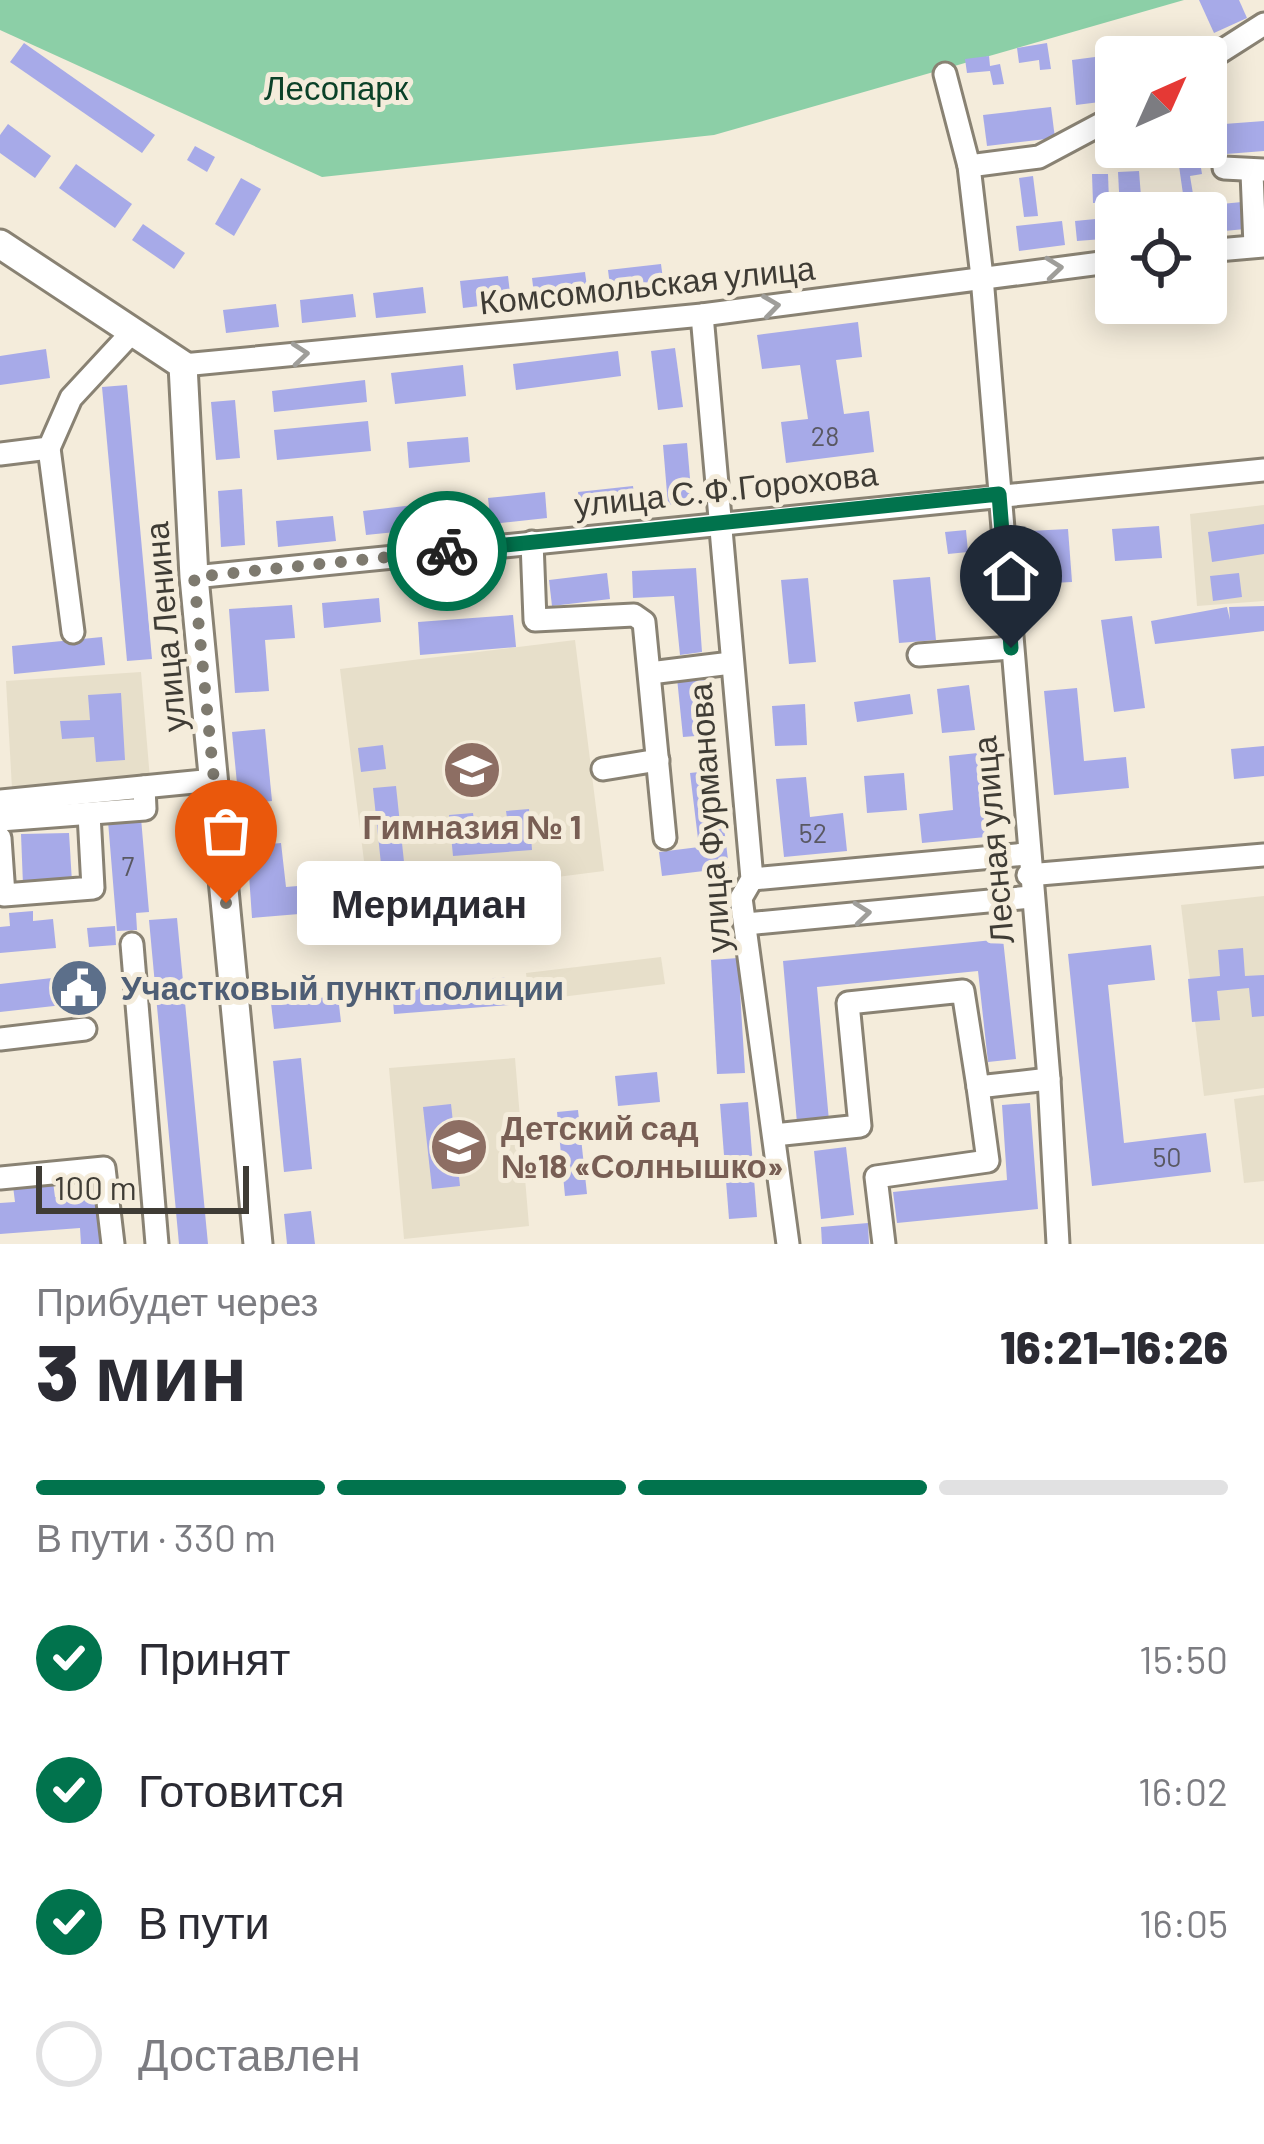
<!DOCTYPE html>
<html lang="ru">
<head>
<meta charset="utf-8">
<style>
	:root { --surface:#fff; --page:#f7f7f7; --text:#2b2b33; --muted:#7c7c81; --line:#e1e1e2; --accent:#01734d }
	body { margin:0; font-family:Barlow,sans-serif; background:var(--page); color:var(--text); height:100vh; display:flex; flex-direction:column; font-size:45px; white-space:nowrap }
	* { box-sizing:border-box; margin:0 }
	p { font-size:39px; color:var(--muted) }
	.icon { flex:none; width:66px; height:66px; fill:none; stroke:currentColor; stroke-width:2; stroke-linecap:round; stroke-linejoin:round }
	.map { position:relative; height:1244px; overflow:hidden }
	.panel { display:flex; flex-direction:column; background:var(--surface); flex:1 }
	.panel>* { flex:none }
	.needle { width:78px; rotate:45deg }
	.tools { position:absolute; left:1095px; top:36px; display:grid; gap:24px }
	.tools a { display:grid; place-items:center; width:132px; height:132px; border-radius:12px; background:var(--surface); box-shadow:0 6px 30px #0003; font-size:60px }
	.scale { position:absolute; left:36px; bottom:30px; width:213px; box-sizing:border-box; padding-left:12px; border:6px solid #3f3c35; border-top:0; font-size:33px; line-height:42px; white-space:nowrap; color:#3f3c35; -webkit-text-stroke:9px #f4ecdb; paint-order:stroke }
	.pin { position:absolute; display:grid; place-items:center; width:102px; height:102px; color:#fff; margin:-123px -51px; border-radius:50% 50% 50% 0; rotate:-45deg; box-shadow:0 0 12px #0007 }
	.pin .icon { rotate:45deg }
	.courier { position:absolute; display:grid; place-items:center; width:120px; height:120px; margin:-60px; border:9px solid #01734d; border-radius:50%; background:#fff; color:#222; box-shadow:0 3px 15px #0007 }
	.bubble { position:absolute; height:84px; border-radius:12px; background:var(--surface); box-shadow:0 6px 30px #0003; font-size:39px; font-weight:800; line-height:84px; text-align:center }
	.head em { font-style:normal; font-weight:800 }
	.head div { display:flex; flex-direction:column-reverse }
	.head { display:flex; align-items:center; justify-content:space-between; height:204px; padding:0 36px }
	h1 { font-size:78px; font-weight:800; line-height:90px }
	.bar { display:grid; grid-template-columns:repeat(4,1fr); gap:18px 12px; align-content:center; height:144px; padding:0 36px }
	.bar i { height:15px; border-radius:9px; background:var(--line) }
	.bar .selected { background:var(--accent) }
	.bar p { grid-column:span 4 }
	ol { padding:0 36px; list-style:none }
	li { display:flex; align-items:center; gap:36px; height:132px }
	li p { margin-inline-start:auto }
	li .icon { padding:12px; border-radius:50%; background:var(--accent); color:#fff; stroke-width:4 }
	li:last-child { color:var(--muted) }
	li i { width:66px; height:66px; border:6px solid var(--line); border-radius:50% }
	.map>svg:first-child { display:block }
</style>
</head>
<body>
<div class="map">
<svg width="1264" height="1244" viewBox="0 0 1264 1244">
	<rect width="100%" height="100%" fill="#f4ecdb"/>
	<g fill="#e7dfca">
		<path d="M1264 505V601L1197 606 1190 514Z"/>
		<path d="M575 640 604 871 369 901 340 669Z"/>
		<path d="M141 672 150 779 12 789 6 681Z"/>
		<path d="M1264 896V1088L1204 1096 1181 905Z"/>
		<path d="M661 957 665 984 529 1001 526 973Z"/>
		<path d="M515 1058 529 1226 404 1239 389 1068Z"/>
		<path d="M1264 1095V1181L1244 1183 1234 1099Z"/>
	</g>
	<path fill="#8ccfa7" d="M0 0H1184L714 135 322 177 0 30Z"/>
	<g fill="#a7aae8">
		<path d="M1199 0H1239L1247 18 1214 33Z"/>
		<path d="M24 43 155 135 142 153 10 62Z"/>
		<path d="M1047 43 1051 69 1040 70 1039 60 1019 63 1017 48Z"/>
		<path d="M989 56 990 66 1000 64 1004 84 993 85 990 71 967 73 965 59Z"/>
		<path d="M1095 57 1100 102 1076 105 1072 60Z"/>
		<path d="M1051 107 1055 138 987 146 983 115Z"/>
		<path d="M1264 121V151L1226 154 1224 124Z"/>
		<path d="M8 124 51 156 35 178 0 153V135Z"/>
		<path d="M195 146 215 157 207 172 187 160Z"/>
		<path d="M1200 162 1202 174 1190 176 1194 200 1184 201 1179 166Z"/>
		<path d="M76 164 132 204 115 228 59 188Z"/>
		<path d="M1139 171 1142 209 1120 211 1118 172Z"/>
		<path d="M1092 174H1108L1109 202 1093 203Z"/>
		<path d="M1033 176 1038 216 1024 217 1019 178Z"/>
		<path d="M241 178 261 189 234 236 215 224Z"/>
		<path d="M1242 202 1245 229 1214 232 1211 205Z"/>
		<path d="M1116 217V238L1077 241 1075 221Z"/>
		<path d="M1062 221 1065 245 1019 251 1016 226Z"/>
		<path d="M143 224 185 253 174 269 132 240Z"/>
		<path d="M661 264 664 287 611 294 608 270Z"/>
		<path d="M585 272 588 295 535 302 532 278Z"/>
		<path d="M508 276 511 302 463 308 460 281Z"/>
		<path d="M423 287 426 313 376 318 373 293Z"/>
		<path d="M353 294 356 317 302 323 300 300Z"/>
		<path d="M276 304 279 327 226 333 223 310Z"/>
		<path d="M858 322 862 357 836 360 844 414 869 411 874 452 786 463 781 422 808 419 800 365 762 369 757 335Z"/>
		<path d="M675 348 683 407 658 410 651 351Z"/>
		<path d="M46 349 50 378 0 385V356Z"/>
		<path d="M618 351 621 376 516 390 513 364Z"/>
		<path d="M463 365 466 396 395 404 391 373Z"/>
		<path d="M365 380 367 402 274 412 272 391Z"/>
		<path d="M127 385 152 659 127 661 102 387Z"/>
		<path d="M235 400 240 458 216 460 211 402Z"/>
		<path d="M368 421 371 451 277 460 274 430Z"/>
		<path d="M468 437 470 462 409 468 407 442Z"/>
		<path d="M687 443 692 502 668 505 663 445Z"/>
		<path d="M633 486 636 511 581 517 578 492Z"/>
		<path d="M242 489 245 545 221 547 218 491Z"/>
		<path d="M545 492 547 518 491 524 488 498Z"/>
		<path d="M422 504 425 529 366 535 363 511Z"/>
		<path d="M333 516 336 541 278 547 276 521Z"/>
		<path d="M1264 524V554L1212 562 1208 532Z"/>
		<path d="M1159 526 1162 558 1115 561 1112 529Z"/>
		<path d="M1068 529 1072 582 1032 584 1029 531Z"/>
		<path d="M966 530 968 552 948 554 945 532Z"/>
		<path d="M696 568 702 652 680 655 674 596 633 598 632 571Z"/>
		<path d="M607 573 610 599 552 606 549 580Z"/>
		<path d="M1239 573 1242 597 1213 601 1210 576Z"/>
		<path d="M930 577 936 640 899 643 893 580Z"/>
		<path d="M808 578 816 662 789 664 781 580Z"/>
		<path d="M379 598 381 622 324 628 322 603Z"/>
		<path d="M292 605 295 638 265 640 269 691 235 693 229 609Z"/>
		<path d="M1264 606V631L1155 644 1151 621 1227 607 1230 620 1229 607Z"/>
		<path d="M513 615 516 647 420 655 418 622Z"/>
		<path d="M1132 616 1145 708 1114 712 1101 620Z"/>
		<path d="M102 637 105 665 14 674 12 646Z"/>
		<path d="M704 676 709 735 683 737 677 678Z"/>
		<path d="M969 685 975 730 942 733 937 689Z"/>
		<path d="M1077 688 1084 761 1126 757 1129 788 1054 795 1044 691Z"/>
		<path d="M121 693 125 760 96 762 94 737 62 739 60 721 90 720 88 695Z"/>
		<path d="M910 694 913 714 857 722 854 702Z"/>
		<path d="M805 704 807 745 775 746 772 706Z"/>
		<path d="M265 729 272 801 239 804 232 732Z"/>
		<path d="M383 745 386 769 361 772 358 748Z"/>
		<path d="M1264 746V776L1234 779 1231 749Z"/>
		<path d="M978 753 986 837 922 843 919 814 953 810 949 756Z"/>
		<path d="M717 770 729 868 662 876 659 852 699 847 690 773Z"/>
		<path d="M904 773 907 810 867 813 864 776Z"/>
		<path d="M806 777 810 817 843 813 847 851 784 857 776 779Z"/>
		<path d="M396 786 404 862 381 864 373 788Z"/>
		<path d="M529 809 532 850 453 856 449 815 473 813 475 828 508 825 506 811Z"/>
		<path d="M141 818 149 912 136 913 137 930 117 931 108 821Z"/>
		<path d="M69 833 72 882 23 885 21 834Z"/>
		<path d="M281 843 286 887 345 882 347 910 252 918 247 846Z"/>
		<path d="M33 911V921L53 919 56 948 0 953V927L10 926 9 913Z"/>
		<path d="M177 918 208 1244H179L149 920Z"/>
		<path d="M115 926 116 945 89 947 87 928Z"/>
		<path d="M1003 939 1016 1059 988 1062 978 971 817 987 829 1121 797 1123 783 961Z"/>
		<path d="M1151 945 1155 980 1108 985 1124 1143 1206 1133 1211 1172 1092 1186 1068 954Z"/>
		<path d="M1243 948 1245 976 1264 975V1016L1252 1017 1249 988 1217 991 1220 1020 1192 1022 1188 979 1220 976 1218 950Z"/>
		<path d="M738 958 745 1073 717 1074 711 960Z"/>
		<path d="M78 975 81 1003 0 1012V984Z"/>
		<path d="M506 977 509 1005 394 1014 392 986Z"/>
		<path d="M338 996 341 1022 274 1029 271 1003Z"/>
		<path d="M301 1058 312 1169 284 1172 273 1061Z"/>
		<path d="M657 1072 660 1102 618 1106 615 1076Z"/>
		<path d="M748 1102 757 1217 729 1219 720 1104Z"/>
		<path d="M1030 1103 1038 1209 897 1223 893 1192 1007 1180 1002 1105Z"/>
		<path d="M451 1104 460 1186 432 1189 423 1107Z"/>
		<path d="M578 1110 587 1194 565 1196 557 1112Z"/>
		<path d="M846 1147 854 1215 821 1219 814 1151Z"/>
		<path d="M53 1182 55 1197 104 1193 109 1244H81L80 1228 0 1234V1203L15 1202 13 1186Z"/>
		<path d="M311 1211 315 1244H287L284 1214Z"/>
		<path d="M868 1223 869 1244H822L821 1227Z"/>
	</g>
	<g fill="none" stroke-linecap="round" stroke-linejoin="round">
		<g stroke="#898273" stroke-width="27">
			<g id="minor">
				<path d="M1206 61 1264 24"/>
				<path d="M945 74 969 166 982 277 1049 1079 1058 1244"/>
				<path d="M969 166 1039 157 1116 116"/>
				<path d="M1224 168 1263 170"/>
				<path d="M1252 173 1255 246"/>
				<path d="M1206 251 1264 246"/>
				<path d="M702 315 752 879 741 898 788 1244"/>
				<path d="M183 365 702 315 1116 261"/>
				<path d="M49 448 73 632"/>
				<path d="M0 454 49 448 71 398 134 330"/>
				<path d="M532 542 535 620 634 615 644 622 665 838"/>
				<path d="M194 577 1264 470"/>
				<path d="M919 655 1011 648"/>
				<path d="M650 673 731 663"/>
				<path d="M603 769 658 760"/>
				<path d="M0 801 214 780"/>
				<path d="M0 820 145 809 144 787"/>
				<path d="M0 838 4 895 93 888 89 814"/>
				<path d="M1028 875 1264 855"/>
				<path d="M752 879 1026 854"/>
				<path d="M746 924 1031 897"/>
				<path d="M132 944 157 1244"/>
				<path d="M0 1039 85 1029"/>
				<path d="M774 1135 860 1126 848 1003 963 991 978 1087 1049 1079"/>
				<path d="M0 1178 104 1168 113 1244"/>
				<path d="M884 1244 876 1177 988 1161 978 1087"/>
			</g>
		</g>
		<g stroke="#898273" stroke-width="33">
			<path id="major" d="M0 244 183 365 194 577 258 1244"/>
		</g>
		<use href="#minor" stroke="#fff" stroke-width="21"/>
		<use href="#major" stroke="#fff" stroke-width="27"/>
	</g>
	<defs><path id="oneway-chevron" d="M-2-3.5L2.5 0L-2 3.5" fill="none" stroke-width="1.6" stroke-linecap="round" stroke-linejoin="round" transform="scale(3)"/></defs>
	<g stroke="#9f9e9a">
		<use href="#oneway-chevron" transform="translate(1054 268) rotate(-6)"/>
		<use href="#oneway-chevron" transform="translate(771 306) rotate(-8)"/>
		<use href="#oneway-chevron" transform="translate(300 354) rotate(-5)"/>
		<use href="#oneway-chevron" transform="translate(862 913) rotate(-6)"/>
	</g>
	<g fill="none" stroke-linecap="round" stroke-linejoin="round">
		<path stroke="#7e7a6f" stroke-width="12" stroke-dasharray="0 21.6" d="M226 903 194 577 447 551"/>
		<path stroke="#01734d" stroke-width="15" d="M447 551 999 494 1011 648"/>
	</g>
	<defs>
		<g id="school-disc" transform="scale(3)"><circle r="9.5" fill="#8d6e63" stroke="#f4ecdb"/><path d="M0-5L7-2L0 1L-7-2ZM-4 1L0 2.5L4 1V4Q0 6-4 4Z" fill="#fff"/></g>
		<g id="civic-disc" transform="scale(3)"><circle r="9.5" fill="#5c6f8a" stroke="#f4ecdb"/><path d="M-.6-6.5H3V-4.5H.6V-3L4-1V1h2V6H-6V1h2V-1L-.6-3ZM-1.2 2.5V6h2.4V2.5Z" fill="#fff"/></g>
	</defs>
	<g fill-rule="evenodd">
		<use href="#school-disc" x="472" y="770"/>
		<use href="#civic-disc" x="79" y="988"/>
		<use href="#school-disc" x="459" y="1147"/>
	</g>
	<g text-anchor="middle" stroke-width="10" stroke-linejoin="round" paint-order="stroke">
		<g font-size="27" fill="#595862">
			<text x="825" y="446">28</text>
			<text x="813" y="843">52</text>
			<text x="128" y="876">7</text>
			<text x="1167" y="1167">50</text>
		</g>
		<g font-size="33" fill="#0b4128" stroke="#f4ecdb">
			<text x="336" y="100">Лесопарк</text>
		</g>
		<g font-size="33" fill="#3f3c35" stroke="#f4ecdb">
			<text transform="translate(647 285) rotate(-6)" y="12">Комсомольская улица</text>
			<text transform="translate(726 489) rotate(-6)" y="12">улица С.Ф.Горохова</text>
			<text transform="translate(165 627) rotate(-95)" y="12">улица Ленина</text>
			<text transform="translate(709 818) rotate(-94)" y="12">улица Фурманова</text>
			<text transform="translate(993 840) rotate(-95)" y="12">Лесная улица</text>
		</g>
		<g font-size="33" font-weight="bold" fill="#785e54" stroke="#f4ecdb">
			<text x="472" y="839">Гимназия № 1</text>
			<text x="501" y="1140" text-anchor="start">Детский сад<tspan x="501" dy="38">№18 «Солнышко»</tspan></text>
		</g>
		<g font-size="33" font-weight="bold" fill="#4e5e75" stroke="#f4ecdb" text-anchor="start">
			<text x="121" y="1000">Участковый пункт полиции</text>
		</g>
	</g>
</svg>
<div class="tools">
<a><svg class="needle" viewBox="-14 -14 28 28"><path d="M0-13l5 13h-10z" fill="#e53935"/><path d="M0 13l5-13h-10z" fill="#7c7c81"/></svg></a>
<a><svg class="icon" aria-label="locate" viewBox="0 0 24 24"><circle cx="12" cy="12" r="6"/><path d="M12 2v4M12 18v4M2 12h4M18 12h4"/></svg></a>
</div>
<div class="scale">100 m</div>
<div class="pin" style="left:226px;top:903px;background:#ea580c"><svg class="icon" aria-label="bag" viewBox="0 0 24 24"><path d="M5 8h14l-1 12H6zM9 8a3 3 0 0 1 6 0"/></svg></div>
<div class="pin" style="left:1011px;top:648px;background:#1f2937"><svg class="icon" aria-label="home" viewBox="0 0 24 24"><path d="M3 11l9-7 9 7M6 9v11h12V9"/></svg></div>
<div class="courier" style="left:447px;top:551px"><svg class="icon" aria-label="bike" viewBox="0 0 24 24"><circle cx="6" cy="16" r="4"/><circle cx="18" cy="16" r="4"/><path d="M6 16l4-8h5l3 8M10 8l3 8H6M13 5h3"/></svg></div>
<div class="bubble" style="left:297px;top:861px;width:264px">Меридиан</div>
</div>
<section class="panel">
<div class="head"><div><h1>3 мин</h1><p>Прибудет через</p></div><em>16:21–16:26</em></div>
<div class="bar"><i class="selected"></i><i class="selected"></i><i class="selected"></i><i></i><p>В пути · 330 m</p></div>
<ol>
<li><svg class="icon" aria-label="check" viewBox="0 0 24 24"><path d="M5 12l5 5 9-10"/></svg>Принят<p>15:50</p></li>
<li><svg class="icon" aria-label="check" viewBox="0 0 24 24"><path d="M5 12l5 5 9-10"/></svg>Готовится<p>16:02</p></li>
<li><svg class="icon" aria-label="check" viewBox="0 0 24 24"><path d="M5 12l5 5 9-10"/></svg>В пути<p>16:05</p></li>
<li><i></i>Доставлен</li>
</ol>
</section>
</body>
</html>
